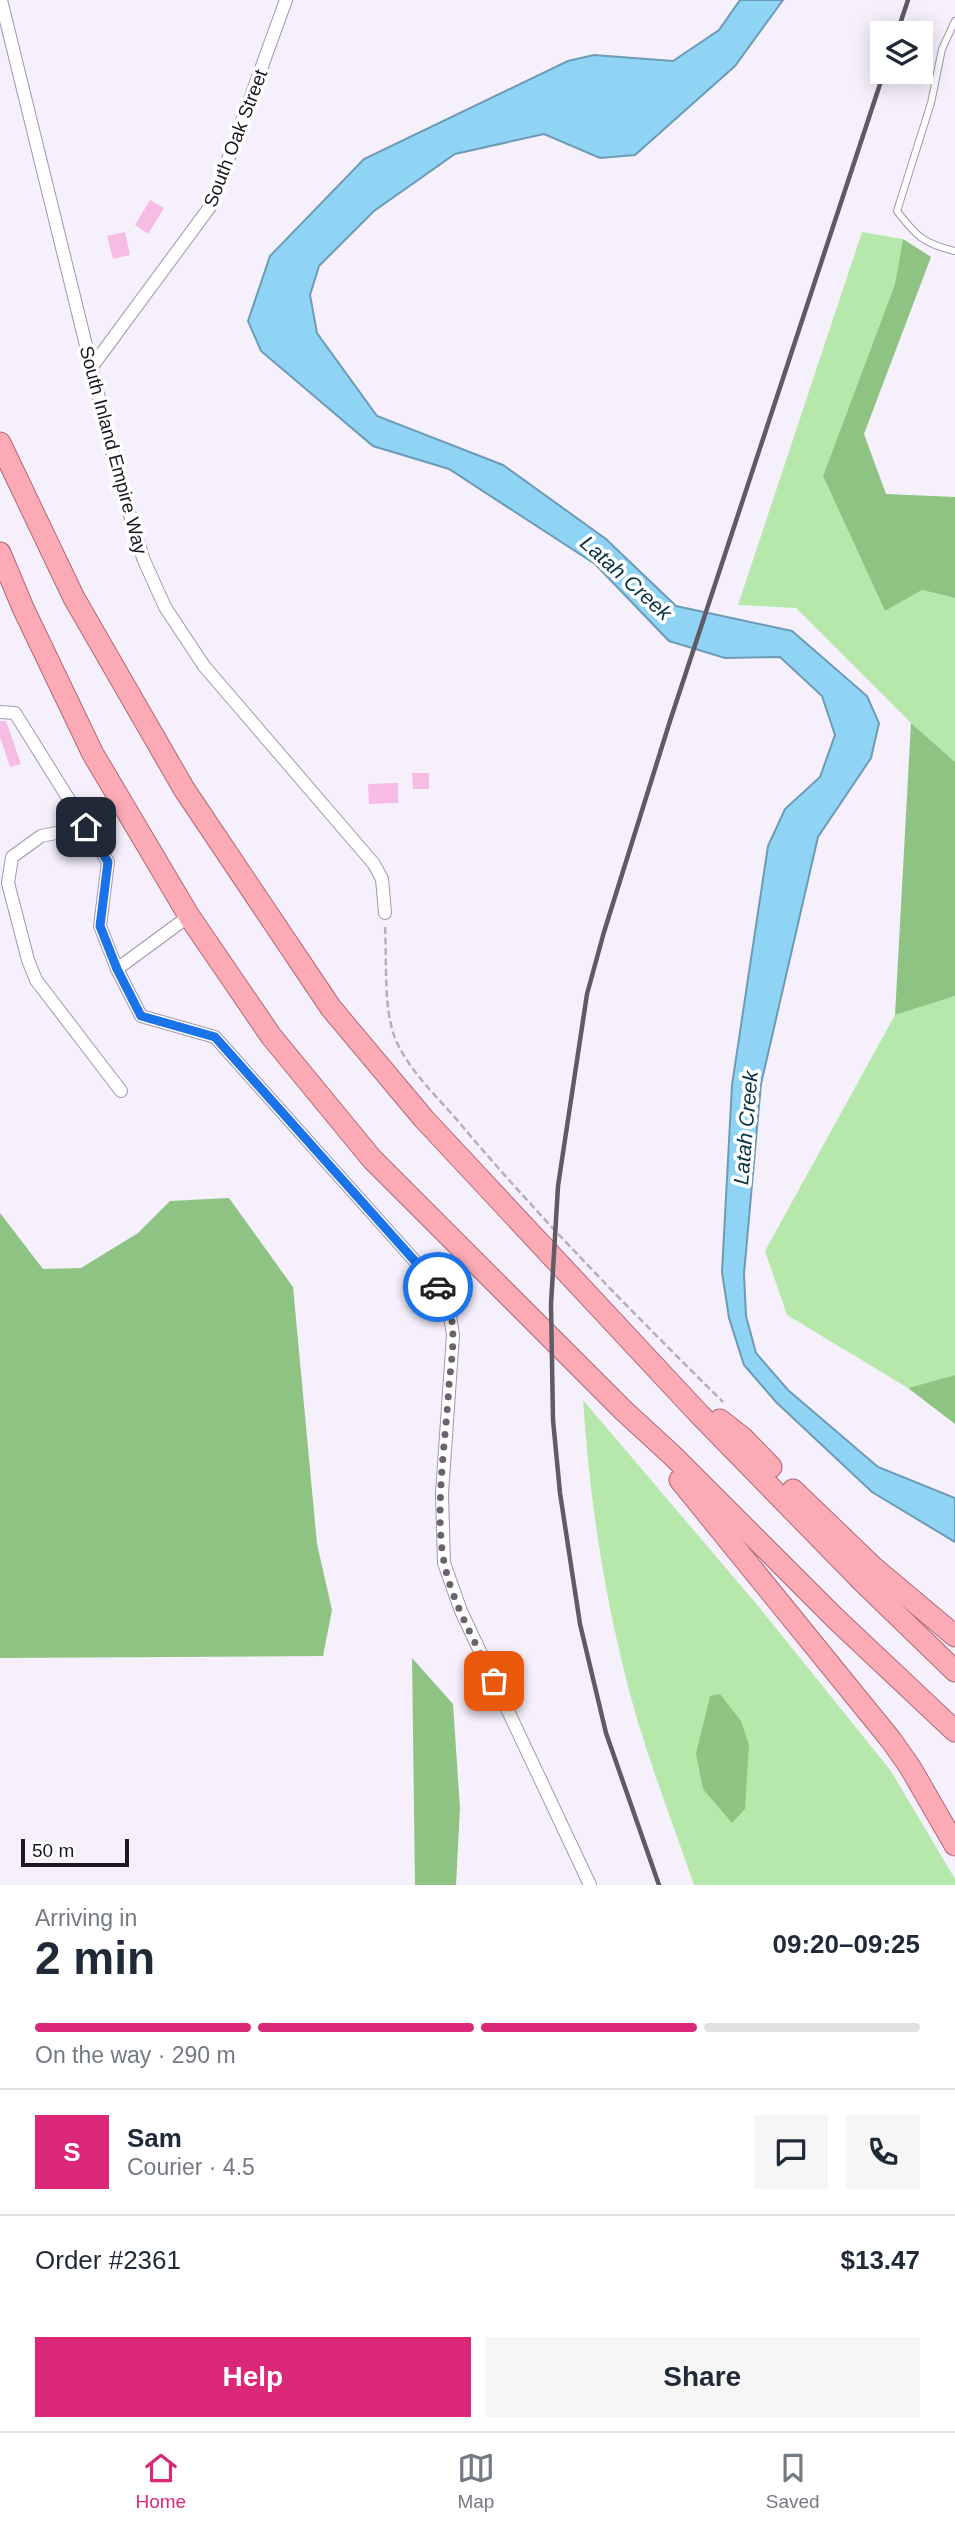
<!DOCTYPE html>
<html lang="en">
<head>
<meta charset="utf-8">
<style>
	:root { --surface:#fff; --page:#f6f6f7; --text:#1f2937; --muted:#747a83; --line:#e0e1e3; --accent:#db2777 }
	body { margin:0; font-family:Helvetica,sans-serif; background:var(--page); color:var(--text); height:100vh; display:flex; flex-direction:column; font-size:26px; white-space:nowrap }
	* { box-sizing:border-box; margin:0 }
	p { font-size:23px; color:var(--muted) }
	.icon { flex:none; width:38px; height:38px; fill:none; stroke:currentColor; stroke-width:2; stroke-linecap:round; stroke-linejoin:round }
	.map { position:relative; height:1885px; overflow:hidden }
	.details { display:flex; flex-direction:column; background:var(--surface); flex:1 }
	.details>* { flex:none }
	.fabs { position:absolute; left:870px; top:21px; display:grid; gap:14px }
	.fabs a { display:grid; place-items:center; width:63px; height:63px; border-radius:0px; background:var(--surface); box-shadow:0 4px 18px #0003; font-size:35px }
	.scale { position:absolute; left:21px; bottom:18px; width:108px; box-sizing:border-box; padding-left:7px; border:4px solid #1d1722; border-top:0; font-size:19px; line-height:24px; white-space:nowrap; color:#1d1722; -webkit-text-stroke:5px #fff; paint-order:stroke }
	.pin { position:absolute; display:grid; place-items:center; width:60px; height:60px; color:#fff; margin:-30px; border-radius:14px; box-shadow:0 4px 10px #0006 }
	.courier { position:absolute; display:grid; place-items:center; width:70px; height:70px; margin:-35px; border:5px solid #1a73e8; border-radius:50%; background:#fff; color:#222; box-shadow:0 2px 9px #0007 }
	.headline em { font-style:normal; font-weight:700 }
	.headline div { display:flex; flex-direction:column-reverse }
	.headline { display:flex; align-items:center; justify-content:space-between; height:119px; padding:0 35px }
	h1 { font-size:46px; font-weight:700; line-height:52px }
	.bar { display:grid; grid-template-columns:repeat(4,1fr); gap:10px 7px; align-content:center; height:84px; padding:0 35px }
	.bar i { height:9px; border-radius:5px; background:var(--line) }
	.bar .selected { background:var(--accent) }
	.bar p { grid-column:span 4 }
	.line { display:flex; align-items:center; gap:18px; padding:0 35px; border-top:2px solid var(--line) }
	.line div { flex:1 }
	.round { display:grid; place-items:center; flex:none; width:74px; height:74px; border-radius:0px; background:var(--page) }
	.button { display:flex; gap:14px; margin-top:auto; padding:14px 35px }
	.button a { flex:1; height:80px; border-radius:0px; background:var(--accent); color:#fff; font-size:28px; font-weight:700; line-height:80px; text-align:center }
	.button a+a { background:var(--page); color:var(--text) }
	.tab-bar { display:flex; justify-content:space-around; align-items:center; height:98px; border-top:2px solid var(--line); background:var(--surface); font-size:19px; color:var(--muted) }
	.tab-bar a { display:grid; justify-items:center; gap:4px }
	.tab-bar .selected { color:var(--accent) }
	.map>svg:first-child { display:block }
</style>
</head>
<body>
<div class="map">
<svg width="955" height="1885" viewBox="0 0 955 1885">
	<rect width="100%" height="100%" fill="#f6f0fc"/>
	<g fill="#b7e8ab">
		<path d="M862 232 903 239 895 284 823 476 885 611 922 590 955 598V762L911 723 796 608 738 605Z"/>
		<path d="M955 996V1375L908 1388 787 1315 765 1251 895 1015Z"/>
		<path d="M583 1400 759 1607 891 1771 955 1879V1885H694C675 1830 654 1775 637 1719 607 1615 590 1507 583 1400Z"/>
	</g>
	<g fill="#8fc383">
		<path d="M903 239 931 257 864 434 886 494 955 497V598L922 590 885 611 823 476 895 284Z"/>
		<path d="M911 723 955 762V996L895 1015Z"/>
		<path d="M229 1198 293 1287 317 1544 332 1610 323 1656 0 1658V1213L43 1269 81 1268 138 1233 170 1201Z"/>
		<path d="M955 1375V1424L908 1388Z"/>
		<path d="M412 1658 453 1704 460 1808 456 1885H415Z"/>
		<path d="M720 1694 741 1721 749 1745 745 1809 732 1823 703 1789 696 1754 710 1696Z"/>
	</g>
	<path fill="#8fd3f5" stroke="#6d9bb6" stroke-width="2" d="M740 0H783L735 66 635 155 600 158 544 134 455 154 374 211 319 266 310 295 317 333 377 416 503 465 606 539 676 606 792 631 867 696 879 723 871 758 818 837 761 1084 744 1274 746 1316 756 1353 788 1390 878 1467 955 1498V1542L872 1492 776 1402 744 1365 729 1318 722 1272 732 1085 768 846 785 809 820 777 835 735 822 696 780 657 725 658 669 641 595 564 449 469 373 446 261 351 248 321 270 256 364 159 568 61 594 55 673 61 719 30Z"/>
	<g fill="#f7bce3">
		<path d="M150 200 164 208 148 234 135 225Z"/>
		<path d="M125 232 130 255 113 259 107 236Z"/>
		<path d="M0 721H6L21 764 10 767 0 737Z"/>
		<path d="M412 773H429V789H413Z"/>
		<path d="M398 783V803L369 804 368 784Z"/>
	</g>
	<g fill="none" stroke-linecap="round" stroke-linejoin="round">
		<g stroke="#a395b2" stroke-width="8">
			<path id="service" d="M955 21 942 49 931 103 897 211C916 236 924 244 955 251"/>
		</g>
		<g stroke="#a395b2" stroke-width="14">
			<g id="minor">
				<path d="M1 0 118 475 143 558 165 607 204 666 374 864 382 879 385 913"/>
				<path d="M91 368 212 204 286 0"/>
				<path d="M0 712 15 713 108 862 100 926 117 969 141 1016 215 1037 447 1297 453 1335 442 1493 444 1563 461 1611 590 1885"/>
				<path d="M86 827 41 836 12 857 8 883 28 960 36 980 121 1091"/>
				<path d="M117 969 189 916"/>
			</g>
		</g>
		<g stroke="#ad6a76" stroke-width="23">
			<g id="trunk">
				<path d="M0 443 74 598 184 789 331 1008 424 1119 700 1415 863 1582 955 1671"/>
				<path d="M0 553 23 608 93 754 189 916 271 1036 372 1159 624 1411 673 1456 837 1620 955 1731"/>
				<path d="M720 1420 743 1438 771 1467"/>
				<path d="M680 1480 891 1740 910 1767 955 1845"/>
				<path d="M793 1490 873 1567 955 1636"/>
			</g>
		</g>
		<path stroke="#b5afbb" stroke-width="2.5" stroke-dasharray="7 3.5" stroke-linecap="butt" d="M385 927C387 960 383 1007 395 1038 409 1072 440 1099 463 1127 544 1223 633 1313 723 1402"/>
		<use href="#service" stroke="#fff" stroke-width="6"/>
		<use href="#minor" stroke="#fff" stroke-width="12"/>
		<use href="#trunk" stroke="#fcabb6" stroke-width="21"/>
		<g stroke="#605a65" stroke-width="4.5">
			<path d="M897 33 908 0"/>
			<path d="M659 1885 606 1733 580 1624 560 1493 553 1420 551 1304 558 1186 587 994 604 932 670 721 884 72"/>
		</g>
	</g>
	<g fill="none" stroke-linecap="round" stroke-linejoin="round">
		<path stroke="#69636e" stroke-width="7" stroke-dasharray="0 12.6" d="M438 1287C460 1312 452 1354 449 1385 446 1439 434 1510 444 1562 452 1603 476 1643 494 1681"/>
		<path stroke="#1a73e8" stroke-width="9" d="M86 827 108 862 100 926 117 969 141 1016 215 1037 438 1287"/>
	</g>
	<g text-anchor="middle" stroke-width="7" stroke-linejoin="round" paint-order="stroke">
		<g font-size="19" fill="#1d1722" stroke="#fff">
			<text transform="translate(235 138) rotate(-69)" y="7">South Oak Street</text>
			<text transform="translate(114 450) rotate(75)" y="7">South Inland Empire Way</text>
		</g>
		<g font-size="21" font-style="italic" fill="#083243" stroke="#fff">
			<text transform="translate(626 578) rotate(42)" y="7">Latah Creek</text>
			<text transform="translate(746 1128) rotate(-85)" y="7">Latah Creek</text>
		</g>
	</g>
</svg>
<div class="fabs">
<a><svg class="icon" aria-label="layers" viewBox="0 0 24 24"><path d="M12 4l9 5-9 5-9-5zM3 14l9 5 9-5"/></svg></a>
</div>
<div class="scale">50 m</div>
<div class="pin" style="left:494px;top:1681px;background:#ea580c"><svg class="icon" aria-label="bag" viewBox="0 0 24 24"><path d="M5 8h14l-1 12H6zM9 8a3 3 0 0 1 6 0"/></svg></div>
<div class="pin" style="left:86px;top:827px;background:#1f2937"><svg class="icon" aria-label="home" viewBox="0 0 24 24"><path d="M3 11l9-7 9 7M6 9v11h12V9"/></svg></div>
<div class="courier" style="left:438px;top:1287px"><svg class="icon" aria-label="car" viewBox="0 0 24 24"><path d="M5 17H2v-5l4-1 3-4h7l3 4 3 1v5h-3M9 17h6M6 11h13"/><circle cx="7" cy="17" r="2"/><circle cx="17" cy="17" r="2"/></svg></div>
</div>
<section class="details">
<div class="headline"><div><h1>2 min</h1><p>Arriving in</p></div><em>09:20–09:25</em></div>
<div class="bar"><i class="selected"></i><i class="selected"></i><i class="selected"></i><i></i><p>On the way · 290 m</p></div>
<div class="line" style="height:126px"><b class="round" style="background:var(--accent);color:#fff">S</b><div><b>Sam</b><p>Courier · 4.5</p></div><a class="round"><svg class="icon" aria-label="chat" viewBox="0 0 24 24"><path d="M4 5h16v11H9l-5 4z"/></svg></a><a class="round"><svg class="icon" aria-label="phone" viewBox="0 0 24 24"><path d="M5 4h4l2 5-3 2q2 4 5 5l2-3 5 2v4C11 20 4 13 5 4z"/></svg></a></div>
<div class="line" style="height:91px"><div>Order #2361</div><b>$13.47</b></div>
<div class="button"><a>Help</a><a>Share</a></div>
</section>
<nav class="tab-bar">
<a class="selected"><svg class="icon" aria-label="home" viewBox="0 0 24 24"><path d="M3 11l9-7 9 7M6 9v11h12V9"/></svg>Home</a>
<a><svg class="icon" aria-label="map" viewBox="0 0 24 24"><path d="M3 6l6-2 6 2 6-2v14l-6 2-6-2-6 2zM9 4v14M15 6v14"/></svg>Map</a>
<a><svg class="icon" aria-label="saved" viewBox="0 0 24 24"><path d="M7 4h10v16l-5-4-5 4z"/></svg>Saved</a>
</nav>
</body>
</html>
